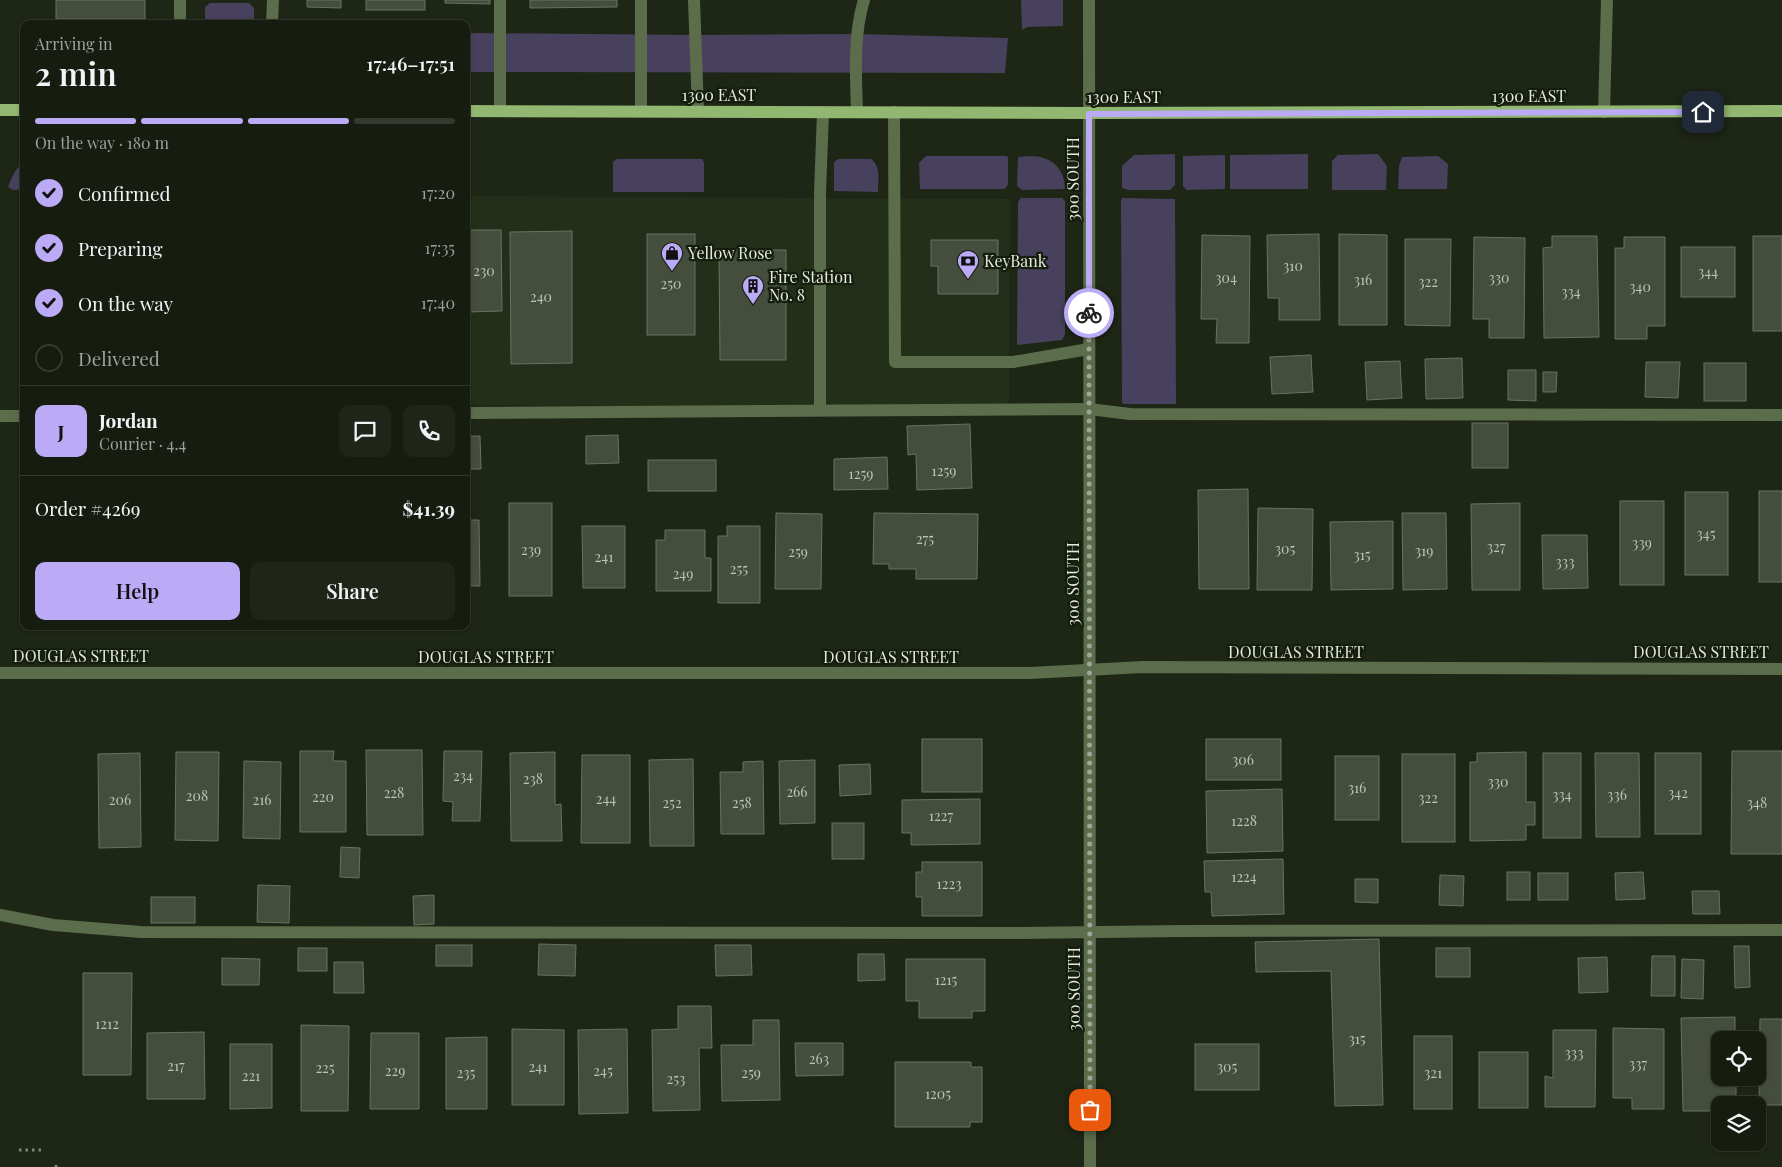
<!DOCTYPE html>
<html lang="en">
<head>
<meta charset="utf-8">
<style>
	:root { --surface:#161c10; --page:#1f2519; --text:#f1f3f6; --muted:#9ea19f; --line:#353a30; --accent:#bbaaf6 }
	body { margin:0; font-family:"Playfair Display",serif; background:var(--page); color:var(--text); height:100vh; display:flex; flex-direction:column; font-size:19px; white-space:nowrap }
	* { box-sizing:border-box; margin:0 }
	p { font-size:16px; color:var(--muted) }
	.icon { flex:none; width:28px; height:28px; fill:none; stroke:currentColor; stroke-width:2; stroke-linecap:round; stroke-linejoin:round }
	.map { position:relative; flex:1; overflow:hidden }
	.sheet { position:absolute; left:20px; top:20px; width:450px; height:610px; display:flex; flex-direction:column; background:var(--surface); border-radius:10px; box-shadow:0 1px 4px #0004,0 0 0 1px var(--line) }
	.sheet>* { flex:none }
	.fabs { position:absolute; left:1711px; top:1031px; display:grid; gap:10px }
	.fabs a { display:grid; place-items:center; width:55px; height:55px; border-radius:10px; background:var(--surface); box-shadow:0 1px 4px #0004,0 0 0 1px var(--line); font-size:25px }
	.pin { position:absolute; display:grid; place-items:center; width:42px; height:42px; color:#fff; margin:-21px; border-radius:10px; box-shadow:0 2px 8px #0006 }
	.courier { position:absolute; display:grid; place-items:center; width:50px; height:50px; margin:-25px; border:4px solid #bbaaf6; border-radius:50%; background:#fff; color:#222; box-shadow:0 1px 6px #0007 }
	.summary em { font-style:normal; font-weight:600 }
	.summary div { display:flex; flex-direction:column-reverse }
	.summary { display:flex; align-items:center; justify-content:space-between; height:85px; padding:0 15px }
	h1 { font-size:32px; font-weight:600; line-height:38px }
	.bar { display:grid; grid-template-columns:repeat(4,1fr); gap:8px 5px; align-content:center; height:60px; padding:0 15px }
	.bar i { height:6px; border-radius:4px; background:var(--line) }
	.bar .on { background:var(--accent) }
	.bar p { grid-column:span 4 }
	.line { display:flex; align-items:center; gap:12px; padding:0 15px; border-top:1px solid var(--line) }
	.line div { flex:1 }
	.round { display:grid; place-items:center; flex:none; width:52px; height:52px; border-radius:10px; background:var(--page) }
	ol { padding:0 15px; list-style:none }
	li { display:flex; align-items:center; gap:15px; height:55px }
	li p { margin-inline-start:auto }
	li .icon { padding:5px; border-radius:50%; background:var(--accent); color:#111; stroke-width:4 }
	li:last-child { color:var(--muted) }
	li i { width:28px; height:28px; border:2px solid var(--line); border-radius:50% }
	.button { display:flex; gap:10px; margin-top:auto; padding:10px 15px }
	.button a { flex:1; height:58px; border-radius:10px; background:var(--accent); color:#111; font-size:20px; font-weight:600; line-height:58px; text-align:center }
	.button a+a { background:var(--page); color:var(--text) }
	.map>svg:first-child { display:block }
</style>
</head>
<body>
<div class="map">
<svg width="1782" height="1167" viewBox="0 0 1782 1167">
	<rect width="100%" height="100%" fill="#1e2616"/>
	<path fill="#242f19" d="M466 196 1010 199 1009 408 466 405Z"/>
	<g fill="#47415d">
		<path d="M1021 0H1063V26L1027 27 1022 30Z"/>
		<path d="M210 3H249L254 8V24H205V7Z"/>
		<path d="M466 33 695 35 858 34 1008 38 1005 73 466 72Z"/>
		<path d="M1175 154V185L1170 190H1129L1122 188V166L1134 155Z"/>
		<path d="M1308 154V189H1230V155Z"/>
		<path d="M1378 154 1387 166 1386 190H1332V161L1338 155Z"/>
		<path d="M1225 155V189L1187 190 1183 186V156Z"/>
		<path d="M926 156H1007L1008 158V184L1005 189H920L919 163Z"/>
		<path d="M1438 156 1448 164 1447 189H1398L1399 166 1402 157Z"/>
		<path d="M1018 157C1025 157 1036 155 1043 158 1058 162 1065 175 1065 189L1022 190 1017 186Z"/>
		<path d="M617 159H702L704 162V192H613V162Z"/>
		<path d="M838 159H871C881 166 878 181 878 192L834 191V162Z"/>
		<path d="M24 163V189L13 190 8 187C12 178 15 167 24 163Z"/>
		<path d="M1021 198H1062L1065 201V334L1062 340 1017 345 1018 202Z"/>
		<path d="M1122 198 1175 199 1176 404H1123L1122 401 1121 202Z"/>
	</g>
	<g fill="#454e3d" stroke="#687360">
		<rect x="56" y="0" width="89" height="19"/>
		<path d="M307 0H341V8L307 7Z"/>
		<rect x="366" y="0" width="59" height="10"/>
		<path d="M445 0H490V4L445 3Z"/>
		<path d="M530 0H617V7L530 8Z"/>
		<path d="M466 230H501L502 311 467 312 468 348H466Z"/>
		<path d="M572 231V363L511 364 510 232Z"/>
		<rect x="647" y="234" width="48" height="101"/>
		<path d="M1319 234 1320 320H1279V298H1268L1267 235Z"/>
		<path d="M1339 234 1387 235V325H1339Z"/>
		<path d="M1202 235 1250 236 1249 343H1216L1217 319H1201Z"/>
		<path d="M1552 236H1597L1599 337 1544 338 1543 248 1552 247Z"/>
		<rect x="1753" y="236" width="29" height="95"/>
		<path d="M1474 237 1525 238 1524 338H1489V319H1473Z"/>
		<path d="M1624 237H1665V326H1647V339H1615V248H1624Z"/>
		<path d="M1405 239H1451L1450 326 1405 325Z"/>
		<path d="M931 240H998V294H938V266H931Z"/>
		<rect x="1681" y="247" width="54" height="50"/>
		<path d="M719 250H786V360H720Z"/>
		<path d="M1311 355 1313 392 1272 394 1270 357Z"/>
		<path d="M1462 358 1463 398 1426 399 1425 359Z"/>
		<path d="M1400 361 1402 398 1367 400 1365 362Z"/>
		<path d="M1646 362H1680L1678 398 1645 397Z"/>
		<rect x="1704" y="363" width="42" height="38"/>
		<path d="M1508 370H1536V401L1508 400Z"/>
		<path d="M1543 372H1557L1556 392H1543Z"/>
		<rect x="1472" y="423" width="36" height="45"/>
		<path d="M970 424 972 488 917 490 916 454 908 455 907 426Z"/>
		<path d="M618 435 619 463 586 464V436Z"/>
		<path d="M466 436H480L481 469H466Z"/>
		<path d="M887 457 888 489 834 490V459Z"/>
		<rect x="648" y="460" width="68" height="31"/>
		<path d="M1248 489 1249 589H1199L1198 490Z"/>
		<rect x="1759" y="491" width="23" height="91"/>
		<rect x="1685" y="492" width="43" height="83"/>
		<rect x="1620" y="501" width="44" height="84"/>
		<rect x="509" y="503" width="43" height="93"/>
		<path d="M1520 503V590H1472L1471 504Z"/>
		<path d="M1258 508 1313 509 1312 590H1257Z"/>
		<path d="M776 513 822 514 821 589H775Z"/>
		<path d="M874 513 978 514 977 579H916V569H889V564H873Z"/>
		<path d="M1402 513H1446L1447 589 1403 590Z"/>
		<path d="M466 520H479L480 586H466Z"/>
		<path d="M1393 521V589L1331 590 1330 522Z"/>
		<path d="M582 526H625V588H583Z"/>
		<path d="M727 526H760V603H718V536H727Z"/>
		<path d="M665 530H705V558H711V591H656V540H665Z"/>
		<path d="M1542 535H1587L1588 588 1543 589Z"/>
		<rect x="922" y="739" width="60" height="53"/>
		<rect x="1206" y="739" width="75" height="41"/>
		<path d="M366 750H422L423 835H367Z"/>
		<path d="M300 751H334L333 761H346V832H300Z"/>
		<path d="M444 751H482L480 821H452L453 802 443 801Z"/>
		<path d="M1732 751H1782V854H1731Z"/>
		<path d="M176 752H219L218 841 175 840Z"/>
		<path d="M555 752V805L561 804 562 841H511L510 753Z"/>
		<path d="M1526 752V802H1535V825H1526V840L1470 841V762H1477V753Z"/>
		<path d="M140 753 141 847 99 848 98 754Z"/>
		<rect x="1543" y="753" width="38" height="85"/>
		<path d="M1595 753H1639L1640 837H1596Z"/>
		<rect x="1655" y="753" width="46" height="81"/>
		<rect x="1402" y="754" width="53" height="88"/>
		<path d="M582 755H630V843H581Z"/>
		<rect x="1335" y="756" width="44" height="64"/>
		<path d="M693 759 694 846H650L649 760Z"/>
		<path d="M815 760V823L780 824 779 761Z"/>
		<path d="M244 761 281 762 280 839 243 838Z"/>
		<path d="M763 761 764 834H721L720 772H743V762Z"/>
		<path d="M870 764 871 794 840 796 839 765Z"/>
		<path d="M1282 789 1283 851 1207 853 1206 791Z"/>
		<path d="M980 799V844L911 845V833H902V800Z"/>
		<rect x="832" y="823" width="32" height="36"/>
		<path d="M341 847 360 848 359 878 340 877Z"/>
		<path d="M1283 859 1284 914 1212 916 1211 892H1205L1204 861Z"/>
		<path d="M922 862H982V916H922V897H916V872H922Z"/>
		<rect x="1507" y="872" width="23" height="28"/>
		<path d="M1643 872 1645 899 1616 900 1615 873Z"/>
		<rect x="1538" y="873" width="30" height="27"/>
		<path d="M1440 875 1464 876 1463 906 1439 905Z"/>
		<path d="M1355 879H1378V903L1355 902Z"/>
		<path d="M258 885 290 886 289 923 257 922Z"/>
		<path d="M1692 891H1719L1720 914H1693Z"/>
		<path d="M434 895V924L414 925 413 896Z"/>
		<rect x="151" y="897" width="44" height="26"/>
		<path d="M1379 939 1383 1105 1335 1106 1331 971 1256 972 1255 942Z"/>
		<path d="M539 944 576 945 575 976 538 975Z"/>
		<rect x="436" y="945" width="36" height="21"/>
		<path d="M715 945H751L752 975 716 976Z"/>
		<path d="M1734 946H1749L1750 987 1735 988Z"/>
		<rect x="298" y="948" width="29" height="23"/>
		<rect x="1436" y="948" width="34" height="29"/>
		<path d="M858 954H884L885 980 858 981Z"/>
		<path d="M1652 956H1675V996H1651Z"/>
		<path d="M1607 957 1608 992 1579 993 1578 958Z"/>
		<path d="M222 958 260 959 259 985H222Z"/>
		<path d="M906 959H985V1011H972V1018H919V1001H906Z"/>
		<path d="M1682 959 1704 960 1703 999 1681 998Z"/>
		<path d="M334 962H363L364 993H334Z"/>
		<path d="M83 973H132L131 1075H83Z"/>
		<path d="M678 1006H711L712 1048H699L700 1110 653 1111 652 1030 678 1029Z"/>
		<path d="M1735 1017V1040H1720V1078H1736V1105H1720V1111H1683L1681 1018Z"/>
		<path d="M1760 1019H1782V1105H1759Z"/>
		<path d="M753 1020H779L780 1100 722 1101 721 1045H753Z"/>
		<path d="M301 1025 349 1026 348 1111H301Z"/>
		<path d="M1613 1028 1664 1029V1109H1632V1098H1613Z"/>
		<path d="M512 1029 564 1030V1105H512Z"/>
		<path d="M627 1029 628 1113 579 1114 578 1030Z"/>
		<path d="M1553 1030H1596L1595 1107H1545V1076L1553 1078Z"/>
		<path d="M204 1032 205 1099H147V1033Z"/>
		<path d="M371 1033H419V1109H370Z"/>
		<rect x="1414" y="1036" width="38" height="73"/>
		<path d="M487 1037V1109H446V1038Z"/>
		<path d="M795 1043H843V1075L796 1076Z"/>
		<path d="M230 1044H272V1108L230 1109Z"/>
		<rect x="1195" y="1044" width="64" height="46"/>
		<rect x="1479" y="1052" width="49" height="56"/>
		<path d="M895 1062H971V1067H982V1122H970V1127H895Z"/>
	</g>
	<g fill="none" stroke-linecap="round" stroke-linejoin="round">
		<g stroke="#7f8679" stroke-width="3" stroke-dasharray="2.5 4" stroke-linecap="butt">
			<path d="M19 1150H44"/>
			<path d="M56 1165V1167"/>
		</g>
		<g stroke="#5b6d4b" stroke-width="12">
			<path d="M180 0V24"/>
			<path d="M500 0V111"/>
			<path d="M641 0V111"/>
			<path d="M694 0 698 111"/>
			<path d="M1089 0 1090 1167"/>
			<path d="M272 24 273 0"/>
			<path d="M857 112C856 75 853 36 864 0"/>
			<path d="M894 112 895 362H1013L1089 349"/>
			<path d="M1604 112 1607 0"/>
			<path d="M820 410V193L823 112"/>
			<path d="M466 413 1089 409 1130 414 1782 415"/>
			<path d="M0 416H24"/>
			<path d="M0 673H1030L1143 667 1782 669"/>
			<path d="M0 915 53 925 141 932 1018 933 1183 931 1782 930"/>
		</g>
		<g stroke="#92b770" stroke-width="12">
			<path d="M0 110H24"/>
			<path d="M466 111 1089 113 1782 111"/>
		</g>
	</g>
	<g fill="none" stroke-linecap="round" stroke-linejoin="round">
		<path stroke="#9fa599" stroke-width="5" stroke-dasharray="0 9" d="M1089 313 1090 1110"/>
		<path stroke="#bbaaf6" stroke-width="6" d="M1089 313V114L1703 112"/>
	</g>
	<defs>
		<g id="shop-pin" transform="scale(1.125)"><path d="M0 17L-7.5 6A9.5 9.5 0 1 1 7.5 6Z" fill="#bbaaf6" stroke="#151d0d"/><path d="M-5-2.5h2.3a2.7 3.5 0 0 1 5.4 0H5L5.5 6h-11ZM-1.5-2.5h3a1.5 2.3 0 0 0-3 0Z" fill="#111"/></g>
		<g id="bank-pin" transform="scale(1.125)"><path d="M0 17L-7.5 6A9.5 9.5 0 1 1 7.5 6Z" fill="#bbaaf6" stroke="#151d0d"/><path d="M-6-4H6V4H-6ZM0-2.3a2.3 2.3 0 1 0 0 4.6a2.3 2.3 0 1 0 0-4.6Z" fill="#111"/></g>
		<g id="building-pin" transform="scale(1.125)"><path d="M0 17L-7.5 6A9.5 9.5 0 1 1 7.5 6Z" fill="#bbaaf6" stroke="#151d0d"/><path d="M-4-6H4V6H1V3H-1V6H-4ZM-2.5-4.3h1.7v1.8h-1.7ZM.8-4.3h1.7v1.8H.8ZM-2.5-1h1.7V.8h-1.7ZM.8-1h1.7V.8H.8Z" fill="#111"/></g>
	</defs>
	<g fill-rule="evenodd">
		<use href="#shop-pin" x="672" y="253"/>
		<use href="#bank-pin" x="968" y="261"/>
		<use href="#building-pin" x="753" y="286"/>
	</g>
	<g text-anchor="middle" stroke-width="4.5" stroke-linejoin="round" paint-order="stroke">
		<g font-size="14" fill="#bcc3b7">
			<text x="1293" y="271">310</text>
			<text x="484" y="276">230</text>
			<text x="1708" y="277">344</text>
			<text x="1226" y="283">304</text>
			<text x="1499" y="283">330</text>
			<text x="1363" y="285">316</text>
			<text x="1428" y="287">322</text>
			<text x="671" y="289">250</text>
			<text x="1640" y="292">340</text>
			<text x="1571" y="297">334</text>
			<text x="541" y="302">240</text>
			<text x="944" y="476">1259</text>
			<text x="861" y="479">1259</text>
			<text x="1706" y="539">345</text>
			<text x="925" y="544">275</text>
			<text x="1642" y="548">339</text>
			<text x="1496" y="552">327</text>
			<text x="1285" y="554">305</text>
			<text x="531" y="555">239</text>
			<text x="1424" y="556">319</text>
			<text x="798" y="557">259</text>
			<text x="1362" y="560">315</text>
			<text x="604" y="562">241</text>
			<text x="1565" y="567">333</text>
			<text x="739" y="574">255</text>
			<text x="683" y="579">249</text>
			<text x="1243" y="765">306</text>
			<text x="463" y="781">234</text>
			<text x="533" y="784">238</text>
			<text x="1498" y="787">330</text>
			<text x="1357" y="793">316</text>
			<text x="797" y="797">266</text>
			<text x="394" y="798">228</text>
			<text x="1678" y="798">342</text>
			<text x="1562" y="800">334</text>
			<text x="1617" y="800">336</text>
			<text x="197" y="801">208</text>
			<text x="323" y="802">220</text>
			<text x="1428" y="803">322</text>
			<text x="606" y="804">244</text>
			<text x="120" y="805">206</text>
			<text x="262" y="805">216</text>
			<text x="672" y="808">252</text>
			<text x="742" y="808">258</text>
			<text x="1757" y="808">348</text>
			<text x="941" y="821">1227</text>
			<text x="1244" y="826">1228</text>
			<text x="1244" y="882">1224</text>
			<text x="949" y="889">1223</text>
			<text x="946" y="985">1215</text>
			<text x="107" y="1029">1212</text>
			<text x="1357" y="1044">315</text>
			<text x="1574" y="1058">333</text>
			<text x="819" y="1064">263</text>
			<text x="1638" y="1069">337</text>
			<text x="176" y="1071">217</text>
			<text x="538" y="1072">241</text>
			<text x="1227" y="1072">305</text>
			<text x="325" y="1073">225</text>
			<text x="395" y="1076">229</text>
			<text x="603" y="1076">245</text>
			<text x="466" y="1078">235</text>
			<text x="751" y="1078">259</text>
			<text x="1433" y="1078">321</text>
			<text x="251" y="1081">221</text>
			<text x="676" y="1084">253</text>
			<text x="938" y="1099">1205</text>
		</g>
		<g font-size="16" fill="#e4eae0" stroke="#151d0d">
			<text x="719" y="101">1300 EAST</text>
			<text x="1529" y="102">1300 EAST</text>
			<text x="1124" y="103">1300 EAST</text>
			<text transform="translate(1073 179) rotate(-90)" y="6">300 SOUTH</text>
			<text transform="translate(1073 584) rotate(-90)" y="6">300 SOUTH</text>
			<text x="1296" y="658">DOUGLAS STREET</text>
			<text x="1701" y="658">DOUGLAS STREET</text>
			<text x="81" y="662">DOUGLAS STREET</text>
			<text x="486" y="663">DOUGLAS STREET</text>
			<text x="891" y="663">DOUGLAS STREET</text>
			<text transform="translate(1074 989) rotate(-90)" y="6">300 SOUTH</text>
		</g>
		<g font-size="16" fill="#e4eae0" stroke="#151d0d" text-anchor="start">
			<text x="688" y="259">Yellow Rose</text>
			<text x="984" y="267">KeyBank</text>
			<text x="769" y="283">Fire Station<tspan x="769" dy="18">No. 8</tspan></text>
		</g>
	</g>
</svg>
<div class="fabs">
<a><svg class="icon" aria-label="locate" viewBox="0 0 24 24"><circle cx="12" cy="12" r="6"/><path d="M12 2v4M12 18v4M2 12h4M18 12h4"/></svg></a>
<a><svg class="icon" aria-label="layers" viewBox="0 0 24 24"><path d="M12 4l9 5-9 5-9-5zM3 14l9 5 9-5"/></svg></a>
</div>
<div class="pin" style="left:1090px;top:1110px;background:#ea580c"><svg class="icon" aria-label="bag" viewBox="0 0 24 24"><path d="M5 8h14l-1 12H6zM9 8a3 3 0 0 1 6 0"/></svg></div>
<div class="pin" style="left:1703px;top:112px;background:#1f2937"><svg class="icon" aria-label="home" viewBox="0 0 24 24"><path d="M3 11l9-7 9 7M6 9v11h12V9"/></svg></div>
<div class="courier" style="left:1089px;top:313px"><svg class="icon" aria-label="bike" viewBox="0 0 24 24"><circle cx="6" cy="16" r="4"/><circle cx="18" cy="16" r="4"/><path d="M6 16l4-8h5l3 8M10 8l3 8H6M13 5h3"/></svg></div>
<section class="sheet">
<div class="summary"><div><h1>2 min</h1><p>Arriving in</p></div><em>17:46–17:51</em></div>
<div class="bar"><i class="on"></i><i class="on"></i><i class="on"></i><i></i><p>On the way · 180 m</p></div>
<ol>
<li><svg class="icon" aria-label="check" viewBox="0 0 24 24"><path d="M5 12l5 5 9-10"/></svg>Confirmed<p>17:20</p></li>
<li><svg class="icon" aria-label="check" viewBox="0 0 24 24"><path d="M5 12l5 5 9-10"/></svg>Preparing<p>17:35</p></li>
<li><svg class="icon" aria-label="check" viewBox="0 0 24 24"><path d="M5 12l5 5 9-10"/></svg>On the way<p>17:40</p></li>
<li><i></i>Delivered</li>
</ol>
<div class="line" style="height:90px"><b class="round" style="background:var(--accent);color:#111">J</b><div><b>Jordan</b><p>Courier · 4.4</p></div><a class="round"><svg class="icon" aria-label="chat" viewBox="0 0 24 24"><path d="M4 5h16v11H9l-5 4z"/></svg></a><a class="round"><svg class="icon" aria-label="phone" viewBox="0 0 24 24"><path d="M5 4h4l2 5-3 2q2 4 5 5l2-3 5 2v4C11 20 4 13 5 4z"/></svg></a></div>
<div class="line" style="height:65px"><div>Order #4269</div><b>$41.39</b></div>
<div class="button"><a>Help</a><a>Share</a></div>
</section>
</div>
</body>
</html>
